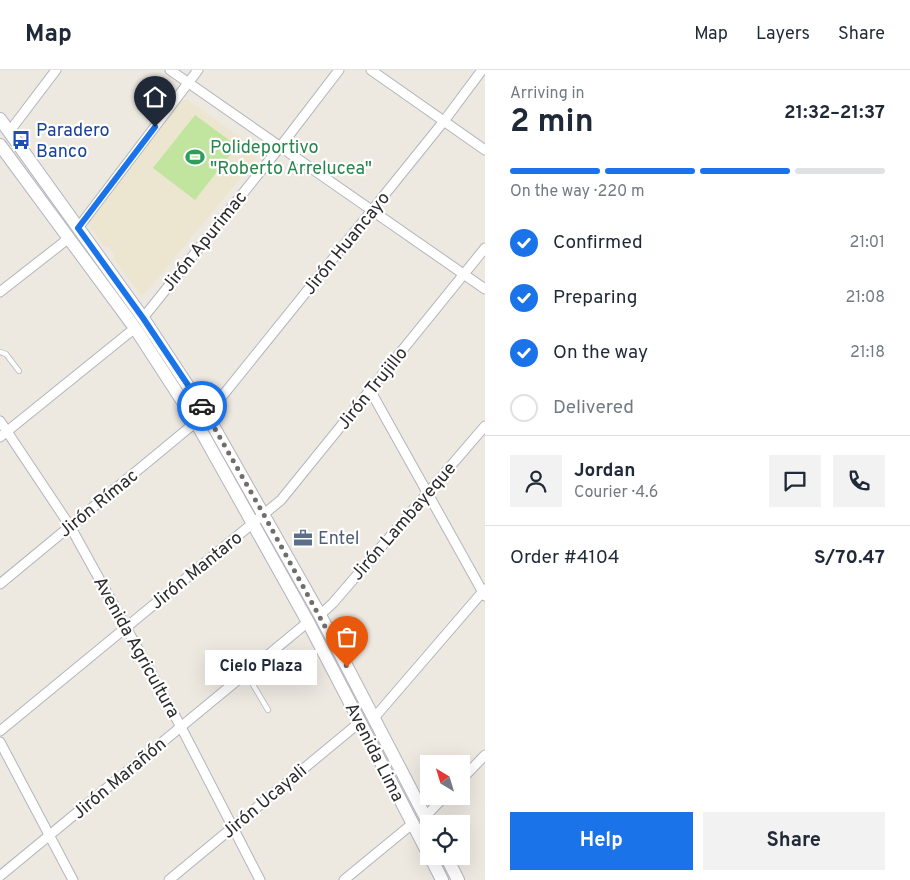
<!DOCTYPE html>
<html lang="en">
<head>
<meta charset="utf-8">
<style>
	:root { --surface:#fff; --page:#f2f2f3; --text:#1f2937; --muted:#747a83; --line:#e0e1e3; --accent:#1a73e8 }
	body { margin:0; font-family:Overpass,sans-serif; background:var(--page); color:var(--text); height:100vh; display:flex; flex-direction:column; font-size:19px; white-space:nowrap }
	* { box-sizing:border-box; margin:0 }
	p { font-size:16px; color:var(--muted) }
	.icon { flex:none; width:28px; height:28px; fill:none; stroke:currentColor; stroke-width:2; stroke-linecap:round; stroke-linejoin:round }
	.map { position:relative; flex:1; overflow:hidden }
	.sheet { display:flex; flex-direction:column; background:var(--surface); width:425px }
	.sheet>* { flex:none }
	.needle { width:32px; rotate:322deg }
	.controls { position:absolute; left:420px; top:685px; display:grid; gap:10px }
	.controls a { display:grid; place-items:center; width:50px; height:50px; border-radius:0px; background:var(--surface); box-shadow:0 5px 20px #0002; font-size:25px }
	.pin { position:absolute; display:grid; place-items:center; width:42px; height:42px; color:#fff; margin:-51px -21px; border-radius:50% 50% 50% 0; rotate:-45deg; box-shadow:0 0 5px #0007 }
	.pin .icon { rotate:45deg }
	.courier { position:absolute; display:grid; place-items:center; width:50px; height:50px; margin:-25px; border:4px solid #1a73e8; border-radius:50%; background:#fff; color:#222; box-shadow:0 1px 6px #0007 }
	.bubble { position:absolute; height:35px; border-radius:0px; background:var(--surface); box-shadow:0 5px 20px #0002; font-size:16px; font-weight:700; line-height:35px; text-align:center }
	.overview em { font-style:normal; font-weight:700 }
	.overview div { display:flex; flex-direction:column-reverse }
	.overview { display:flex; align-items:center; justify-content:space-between; height:85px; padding:0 25px }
	h1 { font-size:32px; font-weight:700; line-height:38px }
	.bar { display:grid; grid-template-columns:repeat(4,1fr); gap:8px 5px; align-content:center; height:60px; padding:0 25px }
	.bar i { height:6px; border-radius:4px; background:var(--line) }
	.bar .on { background:var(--accent) }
	.bar p { grid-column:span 4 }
	.line { display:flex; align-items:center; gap:12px; padding:0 25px; border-top:1px solid var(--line) }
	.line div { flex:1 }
	.round { display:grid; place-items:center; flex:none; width:52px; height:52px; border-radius:0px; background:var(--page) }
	ol { padding:0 25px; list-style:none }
	li { display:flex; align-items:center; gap:15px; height:55px }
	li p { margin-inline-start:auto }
	li .icon { padding:5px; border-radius:50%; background:var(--accent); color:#fff; stroke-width:4 }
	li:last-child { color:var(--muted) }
	li i { width:28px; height:28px; border:2px solid var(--line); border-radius:50% }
	.primary-button { display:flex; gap:10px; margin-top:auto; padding:10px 25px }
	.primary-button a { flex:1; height:58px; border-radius:0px; background:var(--accent); color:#fff; font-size:20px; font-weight:700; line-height:58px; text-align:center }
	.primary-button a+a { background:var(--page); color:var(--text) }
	header { display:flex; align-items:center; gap:30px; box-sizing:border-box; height:70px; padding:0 25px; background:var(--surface); border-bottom:1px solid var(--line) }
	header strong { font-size:24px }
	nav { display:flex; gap:28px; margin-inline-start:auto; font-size:18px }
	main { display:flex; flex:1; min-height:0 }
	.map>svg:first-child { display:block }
</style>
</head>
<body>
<header>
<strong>Map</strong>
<nav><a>Map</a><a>Layers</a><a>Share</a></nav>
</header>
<main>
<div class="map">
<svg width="485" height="810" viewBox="0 0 485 810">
	<rect width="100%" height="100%" fill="#ede8e0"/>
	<path fill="#ece6d1" d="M182 30H188L258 80 259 85 144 225 140 224 114 189V184L109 176 104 177 88 154 87 150Z"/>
	<path fill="#c1e49f" d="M195 45 237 76 195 130 153 98Z"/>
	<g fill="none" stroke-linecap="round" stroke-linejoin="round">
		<g stroke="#b3b5be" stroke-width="6">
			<g id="service">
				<path d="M0 282 6 284 19 301"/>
				<path d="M246 603 268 640"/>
			</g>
		</g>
		<g stroke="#b3b5be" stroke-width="11">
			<g id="minor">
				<path d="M170 0 485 219"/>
				<path d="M371 0 485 80"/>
				<path d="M9 62 56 0"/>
				<path d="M78 158 198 0"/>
				<path d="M0 222 69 168"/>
				<path d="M143 248 280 77 339 0"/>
				<path d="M370 320 485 526"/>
				<path d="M207 345 444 51 482 0"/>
				<path d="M0 351 70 456 181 657 260 810"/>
				<path d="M0 367 135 258"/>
				<path d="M0 514 196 352"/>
				<path d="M320 545 333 533 485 356"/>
				<path d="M374 648 485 519"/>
				<path d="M0 661 281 430 485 178"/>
				<path d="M0 672 73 810"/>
				<path d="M461 710 485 685"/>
				<path d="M425 747 445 726"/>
				<path d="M0 806 308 552"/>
				<path d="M169 810 360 652"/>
				<path d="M344 810 412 754"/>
			</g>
		</g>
		<g stroke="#b3b5be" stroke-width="14">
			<g id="secondary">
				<path d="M0 49 143 248 207 345 320 545 429 754"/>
				<path d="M0 75 135 258 196 352 308 552 429 785"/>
				<path d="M430 786 442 810"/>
				<path d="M446 786 458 810"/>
			</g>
		</g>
		<use href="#service" stroke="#fff" stroke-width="4.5"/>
		<use href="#minor" stroke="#fff" stroke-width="9"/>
		<use href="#secondary" stroke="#fff" stroke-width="12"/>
	</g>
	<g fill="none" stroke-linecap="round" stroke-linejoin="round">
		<path stroke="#706e6b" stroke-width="5" stroke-dasharray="0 9" d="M202 336 264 445 347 597"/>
		<path stroke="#1a73e8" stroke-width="6" d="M155 57 78 158 143 248 202 336"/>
	</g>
	<defs>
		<g id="bus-bare" transform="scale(1.5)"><path d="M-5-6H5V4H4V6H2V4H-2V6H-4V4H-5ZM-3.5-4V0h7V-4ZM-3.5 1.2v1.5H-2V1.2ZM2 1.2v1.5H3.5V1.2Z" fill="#1a4fb4" stroke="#fff" stroke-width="2.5" paint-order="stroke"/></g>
		<g id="stadium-bare" transform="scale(1.5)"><path d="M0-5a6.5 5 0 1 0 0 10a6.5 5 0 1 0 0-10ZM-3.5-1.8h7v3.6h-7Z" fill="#2e9e5b" stroke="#fff" stroke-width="2.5" paint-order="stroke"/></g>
		<g id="office-bare" transform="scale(1.5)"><path d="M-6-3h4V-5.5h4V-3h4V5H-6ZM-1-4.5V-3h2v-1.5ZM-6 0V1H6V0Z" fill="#5c6f8a" stroke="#fff" stroke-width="2.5" paint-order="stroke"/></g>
	</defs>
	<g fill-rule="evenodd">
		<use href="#bus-bare" x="21" y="70"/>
		<use href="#stadium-bare" x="195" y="87"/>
		<use href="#office-bare" x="303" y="468"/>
	</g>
	<g text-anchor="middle" stroke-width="4.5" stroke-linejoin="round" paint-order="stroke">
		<g font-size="18" fill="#164399" stroke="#fff" text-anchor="start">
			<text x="36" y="66">Paradero<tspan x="36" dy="21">Banco</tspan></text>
		</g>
		<g font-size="18" fill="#27864d" stroke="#fff" text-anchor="start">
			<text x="210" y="83">Polideportivo<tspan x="210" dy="21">"Roberto Arrelucea"</tspan></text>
		</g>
		<g font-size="18" fill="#2c2c2c" stroke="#fff">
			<text transform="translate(204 171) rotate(-51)" y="6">Jirón Apurimac</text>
			<text transform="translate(346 173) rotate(-51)" y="6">Jirón Huancayo</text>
			<text transform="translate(372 318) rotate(-51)" y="6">Jirón Trujillo</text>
			<text transform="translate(98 433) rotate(-39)" y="6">Jirón Rímac</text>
			<text transform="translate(403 451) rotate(-49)" y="6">Jirón Lambayeque</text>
			<text transform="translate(196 500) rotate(-39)" y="6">Jirón Mantaro</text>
			<text transform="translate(137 577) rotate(61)" y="6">Avenida Agricultura</text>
			<text transform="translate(375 682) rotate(63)" y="6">Avenida Lima</text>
			<text transform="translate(119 708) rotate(-40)" y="6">Jirón Marañón</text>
			<text transform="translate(264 731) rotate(-40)" y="6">Jirón Ucayali</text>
		</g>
		<g font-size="18" fill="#4e5e75" stroke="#fff" text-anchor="start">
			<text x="318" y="474">Entel</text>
		</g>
	</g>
</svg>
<div class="controls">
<a><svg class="needle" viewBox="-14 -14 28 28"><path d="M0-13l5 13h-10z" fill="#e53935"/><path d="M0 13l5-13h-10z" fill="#747a83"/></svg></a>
<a><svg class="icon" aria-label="locate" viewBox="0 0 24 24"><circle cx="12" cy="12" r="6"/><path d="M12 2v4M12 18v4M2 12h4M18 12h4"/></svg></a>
</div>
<div class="pin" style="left:347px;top:597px;background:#ea580c"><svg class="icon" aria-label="bag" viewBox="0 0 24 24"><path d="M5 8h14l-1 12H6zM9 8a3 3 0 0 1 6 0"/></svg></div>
<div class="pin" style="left:155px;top:57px;background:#1f2937"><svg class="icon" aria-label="home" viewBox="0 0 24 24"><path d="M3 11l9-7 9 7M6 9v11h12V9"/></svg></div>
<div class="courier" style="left:202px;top:336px"><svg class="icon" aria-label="car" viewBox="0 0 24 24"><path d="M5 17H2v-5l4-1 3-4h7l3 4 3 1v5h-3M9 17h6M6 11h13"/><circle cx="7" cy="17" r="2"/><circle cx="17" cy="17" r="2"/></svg></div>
<div class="bubble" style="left:205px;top:580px;width:112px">Cielo Plaza</div>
</div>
<section class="sheet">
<div class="overview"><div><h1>2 min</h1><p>Arriving in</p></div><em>21:32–21:37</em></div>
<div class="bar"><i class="on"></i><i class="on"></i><i class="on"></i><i></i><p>On the way · 220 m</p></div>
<ol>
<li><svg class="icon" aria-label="check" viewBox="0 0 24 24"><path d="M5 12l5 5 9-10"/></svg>Confirmed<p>21:01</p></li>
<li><svg class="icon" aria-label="check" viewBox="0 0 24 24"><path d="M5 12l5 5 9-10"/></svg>Preparing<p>21:08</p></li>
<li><svg class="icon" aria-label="check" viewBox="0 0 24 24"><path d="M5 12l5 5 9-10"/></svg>On the way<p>21:18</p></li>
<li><i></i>Delivered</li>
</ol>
<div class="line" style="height:90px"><a class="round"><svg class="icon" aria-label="person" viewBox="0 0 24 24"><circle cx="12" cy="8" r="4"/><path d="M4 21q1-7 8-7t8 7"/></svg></a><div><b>Jordan</b><p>Courier · 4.6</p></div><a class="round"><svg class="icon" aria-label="chat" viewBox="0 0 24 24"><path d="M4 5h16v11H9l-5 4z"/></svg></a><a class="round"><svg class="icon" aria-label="phone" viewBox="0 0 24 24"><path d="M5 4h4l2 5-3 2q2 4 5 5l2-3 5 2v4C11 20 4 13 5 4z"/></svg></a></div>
<div class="line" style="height:65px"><div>Order #4104</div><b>S/70.47</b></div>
<div class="primary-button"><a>Help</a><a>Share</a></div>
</section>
</main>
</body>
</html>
